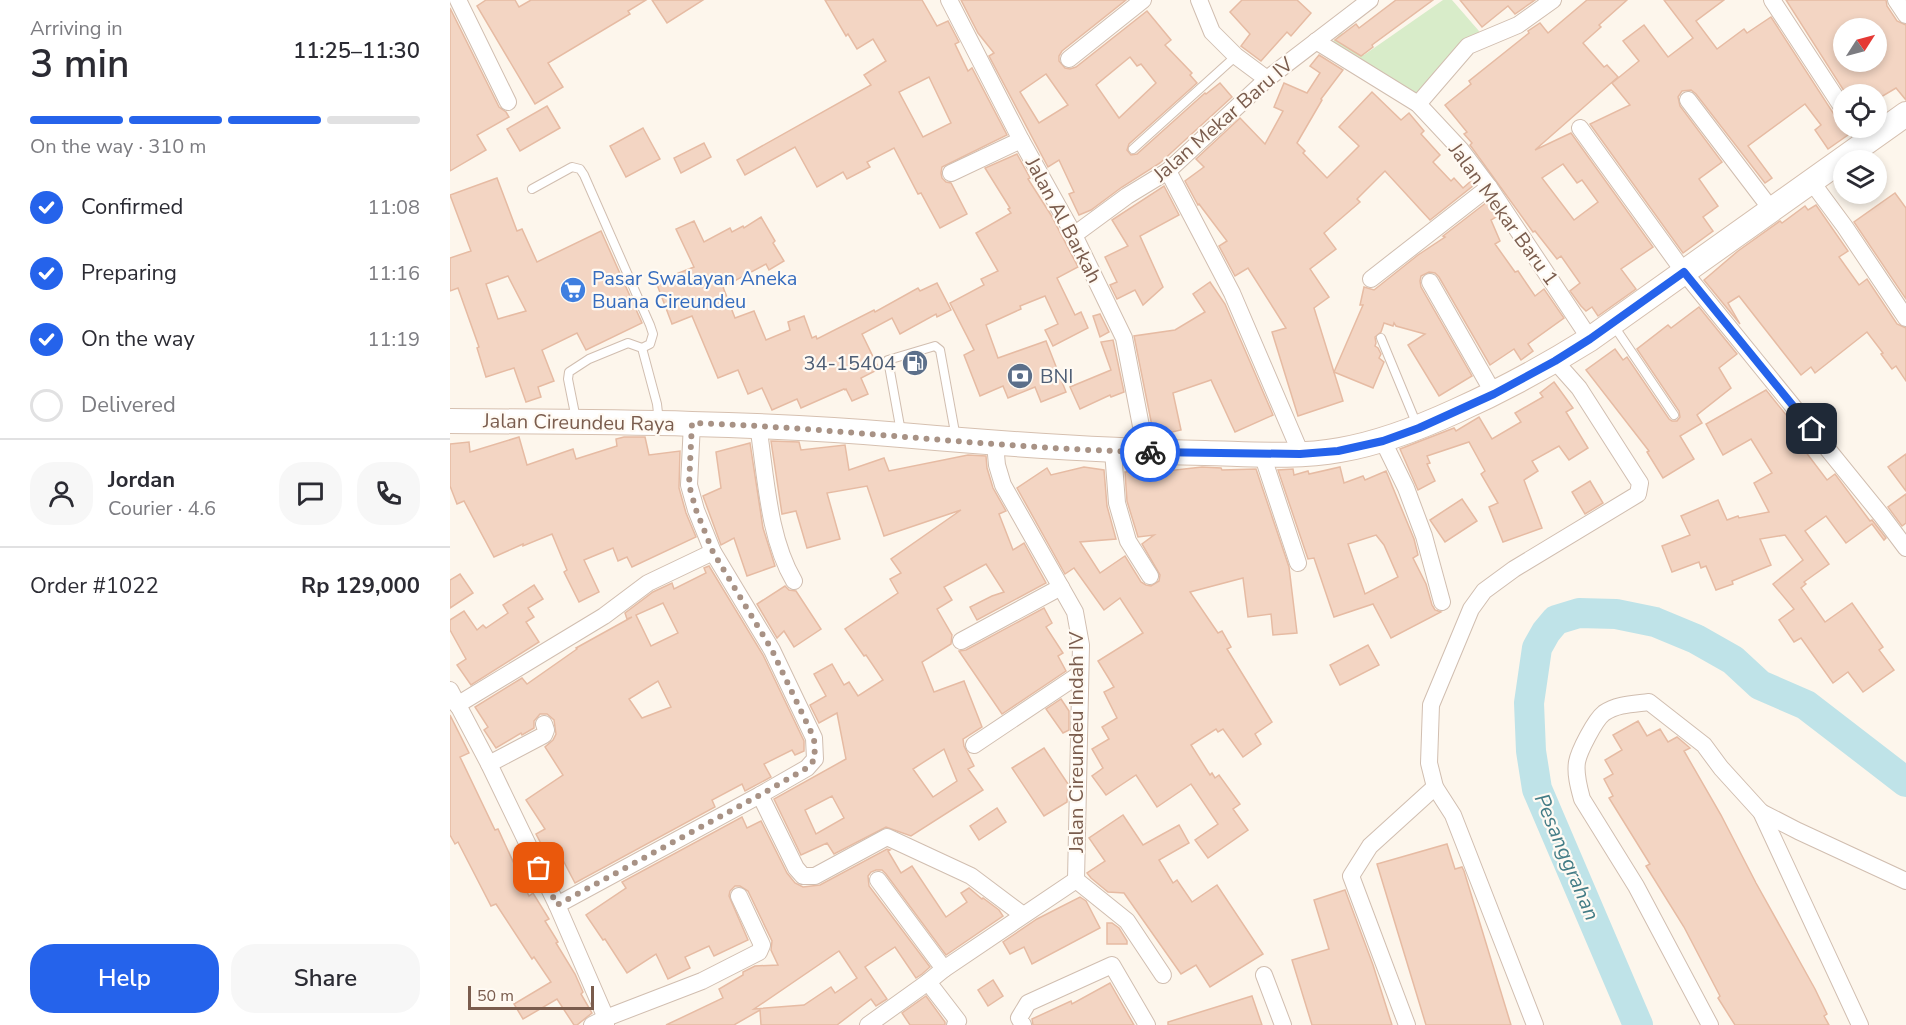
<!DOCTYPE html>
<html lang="en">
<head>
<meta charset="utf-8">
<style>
	:root { --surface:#fff; --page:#f7f7f7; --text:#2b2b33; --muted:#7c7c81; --line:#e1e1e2; --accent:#2563eb }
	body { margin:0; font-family:"Nunito Sans",sans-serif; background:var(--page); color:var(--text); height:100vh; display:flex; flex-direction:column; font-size:22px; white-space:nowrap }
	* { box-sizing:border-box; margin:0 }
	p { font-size:20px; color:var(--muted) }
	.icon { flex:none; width:33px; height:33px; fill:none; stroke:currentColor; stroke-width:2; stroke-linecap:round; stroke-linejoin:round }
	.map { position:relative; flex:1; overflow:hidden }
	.details { display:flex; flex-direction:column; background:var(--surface); width:450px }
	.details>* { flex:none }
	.needle { width:39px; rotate:54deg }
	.tools { position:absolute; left:1383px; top:18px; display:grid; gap:12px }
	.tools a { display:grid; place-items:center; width:54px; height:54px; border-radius:50%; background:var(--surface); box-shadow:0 3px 9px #0003; font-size:30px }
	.scale { position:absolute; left:18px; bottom:15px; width:126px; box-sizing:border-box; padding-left:6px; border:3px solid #7a5c4d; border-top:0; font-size:16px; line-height:21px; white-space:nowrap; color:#7a5c4d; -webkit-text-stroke:4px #fffaf3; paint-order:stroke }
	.pin { position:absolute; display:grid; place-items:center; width:51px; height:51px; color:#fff; margin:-26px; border-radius:12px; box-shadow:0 3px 9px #0006 }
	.courier { position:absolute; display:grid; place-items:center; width:60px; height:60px; margin:-30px; border:4px solid #2563eb; border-radius:50%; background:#fff; color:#222; box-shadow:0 2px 8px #0007 }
	.overview em { font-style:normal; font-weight:600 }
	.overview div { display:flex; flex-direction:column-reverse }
	.overview { display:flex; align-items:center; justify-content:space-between; height:102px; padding:0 30px }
	h1 { font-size:39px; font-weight:600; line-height:45px }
	.bar { display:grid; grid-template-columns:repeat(4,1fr); gap:9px 6px; align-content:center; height:72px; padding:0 30px }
	.bar i { height:8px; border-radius:4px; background:var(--line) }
	.bar .current { background:var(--accent) }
	.bar p { grid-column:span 4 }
	.line { display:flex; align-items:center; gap:15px; padding:0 30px; border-top:2px solid var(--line) }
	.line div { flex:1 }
	.round { display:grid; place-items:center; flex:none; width:63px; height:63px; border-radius:24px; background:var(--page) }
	ol { padding:0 30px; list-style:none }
	li { display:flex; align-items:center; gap:18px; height:66px }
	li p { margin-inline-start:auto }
	li .icon { padding:6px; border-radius:50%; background:var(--accent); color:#fff; stroke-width:4 }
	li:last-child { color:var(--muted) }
	li i { width:33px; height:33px; border:3px solid var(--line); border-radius:50% }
	.primary-button { display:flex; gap:12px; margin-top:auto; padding:12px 30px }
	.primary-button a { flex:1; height:69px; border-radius:24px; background:var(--accent); color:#fff; font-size:24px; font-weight:600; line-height:69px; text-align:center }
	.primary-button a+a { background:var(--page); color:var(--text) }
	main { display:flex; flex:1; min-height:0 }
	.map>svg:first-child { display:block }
</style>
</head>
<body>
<main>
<section class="details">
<div class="overview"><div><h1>3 min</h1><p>Arriving in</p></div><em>11:25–11:30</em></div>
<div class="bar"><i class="current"></i><i class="current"></i><i class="current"></i><i></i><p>On the way · 310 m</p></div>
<ol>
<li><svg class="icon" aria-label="check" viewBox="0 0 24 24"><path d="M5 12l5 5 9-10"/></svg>Confirmed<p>11:08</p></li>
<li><svg class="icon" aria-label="check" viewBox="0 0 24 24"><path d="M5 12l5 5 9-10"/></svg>Preparing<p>11:16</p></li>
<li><svg class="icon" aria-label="check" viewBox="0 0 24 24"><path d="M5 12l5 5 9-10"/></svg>On the way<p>11:19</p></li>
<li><i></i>Delivered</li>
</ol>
<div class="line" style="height:108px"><a class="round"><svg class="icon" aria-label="person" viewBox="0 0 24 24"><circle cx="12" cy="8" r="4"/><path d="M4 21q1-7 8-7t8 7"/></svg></a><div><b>Jordan</b><p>Courier · 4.6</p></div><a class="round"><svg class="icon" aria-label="chat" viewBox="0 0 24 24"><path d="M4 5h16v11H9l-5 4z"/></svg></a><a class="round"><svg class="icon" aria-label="phone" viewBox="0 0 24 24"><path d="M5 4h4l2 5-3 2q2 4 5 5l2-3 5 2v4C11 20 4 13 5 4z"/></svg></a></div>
<div class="line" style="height:78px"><div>Order #1022</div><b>Rp 129,000</b></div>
<div class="primary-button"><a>Help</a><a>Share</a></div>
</section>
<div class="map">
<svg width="1456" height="1025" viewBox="0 0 1456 1025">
	<rect width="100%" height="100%" fill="#fdf6ec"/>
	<path fill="#d8ecc9" d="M993 0H1002L1035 38 972 100 882 42 892 33 914 55Z"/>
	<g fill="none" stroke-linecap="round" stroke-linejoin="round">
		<path stroke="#bfe3e8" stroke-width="30" d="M1188 1025 1087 789 1081 751 1079 703 1087 648 1096 632 1106 620 1129 613 1166 614 1205 622 1246 639 1283 660 1310 685 1356 705 1456 782"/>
	</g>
	<g fill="#f3d5c3" stroke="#e6bba3" stroke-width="1.5" fill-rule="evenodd">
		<path d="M36 0H65L69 7 81 0H196L178 11 180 14 98 63 113 87 85 104 27 6Z"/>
		<path d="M202 0H253L217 23Z"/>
		<path d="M375 0H472L487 26 498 21 509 42 505 44 518 71 522 68 557 135 492 167 491 173 492 178 496 182 501 183 517 214 490 228 471 193 468 194 444 148 417 162 420 167 397 179 393 172 367 187 345 147 295 175 287 160 421 85 414 75 436 61 423 39 407 49 398 34 396 36ZM479 77 501 123 473 137 449 92Z"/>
		<path d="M511 0H676L612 51 609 56V61L615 68 620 69 626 67 697 11 721 40 715 45 742 73 740 75 747 83 679 144 677 150 681 155 687 154 755 93 756 94 770 83 782 97 710 163 672 187 641 210 629 215 619 194 624 192 609 160 598 167 539 56 544 53 528 33ZM680 57 687 66 691 64 706 83 669 118 646 85ZM596 74 618 105 589 123 570 92Z"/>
		<path d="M792 0H847L861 13 841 36 837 32 811 61 791 46 800 34 780 12Z"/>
		<path d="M946 0H983L922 45 923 47 911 56 885 40 906 24 909 28Z"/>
		<path d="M1010 0H1085L1065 14 1058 6 1032 27Z"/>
		<path d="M1137 0H1177L1149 25 1151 27 1133 43 1154 67 1157 65 1168 77 1085 150 1121 133 1203 247 1171 269 1186 289 1148 316 1142 307 1136 311 1131 306 1120 291 1130 283 1111 256 1107 259 1085 231 1083 232 1020 145 1022 143 1014 134 1017 132 995 105 1021 84 1019 81 1079 33 1078 31 1090 23 1098 33ZM1113 164 1127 183 1132 180 1148 202 1124 220 1092 178Z"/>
		<path d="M1214 0H1274L1246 21 1267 49 1294 29 1297 33 1321 17 1385 116 1394 120V128H1396L1398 135 1378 149 1365 130 1371 125 1355 104 1298 146 1322 178 1315 183 1246 94 1241 90 1232 91 1228 97 1230 106 1272 162 1249 179 1268 206 1253 217 1263 231 1233 253 1140 124 1180 105 1162 83 1189 61 1173 41 1194 25 1218 57 1243 38Z"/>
		<path d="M1336 0H1436L1437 6 1447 21 1456 25V100L1446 88 1426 100V94H1396ZM1394 28H1426V62H1394Z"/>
		<path d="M0 8 49 107 56 112 59 117 27 135 36 150 0 171Z"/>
		<path d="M869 55 893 70 871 99 872 100 847 143 855 151 853 153 877 178 909 146 889 127 922 92 951 120 959 113 974 131 971 134 990 155 983 162 1001 181 1004 178 1013 188 1021 181 1024 185 980 220 935 171 907 199 910 202 874 233 886 249 860 269 879 297 864 308 893 401 848 416 822 332 836 328 798 268 785 276 769 246 777 241 749 204 748 205 735 181 754 167 746 159 790 118 815 144 833 111 824 107 834 83 857 93 870 73 860 66Z"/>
		<path d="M97 106 110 128 70 151 57 129Z"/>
		<path d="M193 128 210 159 176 177 160 146Z"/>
		<path d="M254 143 261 157 231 173 224 158Z"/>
		<path d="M567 154 580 178 578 179 601 215 628 267 607 278 625 315 631 312 638 328 603 346 595 330 608 324 595 296 570 306 571 309 536 325 548 358 596 341 616 392 591 402 585 387 558 398 553 386 530 396 514 355 524 350 500 303 534 285 531 279 548 271 526 233 561 213 558 209 560 208 535 168Z"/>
		<path d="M47 178 67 231 72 229 87 262 151 231 192 323 136 350 127 333 92 350 104 381 88 387 91 397 76 402 64 368 36 377 27 348 29 347 8 288 0 291V258L21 251 0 195ZM58 276 76 311 48 319 36 284Z"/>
		<path d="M714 186 729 215 690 236 713 287 693 305 685 290 667 299 660 285 667 282 655 257 678 246 662 220Z"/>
		<path d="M1445 193 1456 208V299L1404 222Z"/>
		<path d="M1037 202 1046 217 1041 220 1050 241 1045 244 1065 272 1068 271 1085 296 1094 289 1114 318 1078 344 1083 351 1071 360 1064 349 1040 365 989 277 985 273 979 272 971 276 970 281 971 287 1022 376 989 396 958 345 975 334 946 326 944 323 943 326 934 323 931 332 925 337 926 343 925 346 928 348 931 354 929 358 934 362 923 388 884 372 913 305H910L914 287 924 290 968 255 995 237 993 236Z"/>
		<path d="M1366 205 1398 251 1389 257 1409 285 1417 279 1447 324 1456 328V381L1446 366 1442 369 1431 354 1433 353 1417 332 1365 373 1361 367 1351 375 1289 296 1278 303 1290 324 1254 280 1288 251 1330 221 1332 223 1355 206 1358 210Z"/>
		<path d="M311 217 325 241 323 243 334 261 319 270 316 264 273 287 285 318 304 311 316 340 340 330 338 322 354 316 362 338 366 336 367 339 424 310 425 312 468 288 470 291 487 283 501 310 487 317 486 314 450 334 442 318 412 334 429 369 411 378 418 394 402 401 396 389 395 390 394 389 351 408 347 399 322 410 312 388 298 394 288 370 268 378 242 316 222 324 206 282 244 267 226 229 244 221 254 242 280 228 282 232 293 226 294 228Z"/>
		<path d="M760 282 775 304 823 415 785 432 761 380 723 393 731 430 704 436 684 336 725 330 755 312 743 294Z"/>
		<path d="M1249 307 1287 354 1269 368 1281 388 1247 415 1252 423 1230 436 1244 459 1213 478 1197 452 1199 451 1136 370 1165 349 1173 360 1177 357 1219 419 1222 421H1227L1230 417 1229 411 1187 349 1218 325 1221 328Z"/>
		<path d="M650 314 659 332 650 337 643 316Z"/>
		<path d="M663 340 674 392 661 397 660 395 630 409 620 387 661 370 651 342Z"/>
		<path d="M1104 382 1123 408 1116 412 1138 448 1119 460 1109 446 1082 461 1088 471 1074 480 1092 528 1053 542 1039 507 1048 503 1031 474 1035 471 1019 442 977 456 980 463 977 464 985 481 968 490 950 449 1004 428 1006 431 1029 417 1042 439 1071 422 1065 413 1093 397 1090 393Z"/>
		<path d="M1316 390 1362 447 1355 451 1377 480 1385 474 1420 521 1422 520 1436 538 1434 540 1422 524 1396 543 1376 516 1355 531 1379 564 1354 582 1356 584 1351 588 1375 622 1402 603 1433 647 1429 650 1444 670 1413 692 1398 672 1383 683 1351 638 1344 642 1329 620 1344 609 1323 584 1353 560 1335 535 1310 539 1321 565 1282 581 1283 584 1266 590 1256 566 1251 568 1249 562 1222 572 1212 546 1240 535 1231 516 1268 500 1277 520 1288 516 1289 518 1319 512 1304 483 1322 473 1301 439 1273 455 1256 424Z"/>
		<path d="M69 437 77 465 123 449 126 459 167 446 166 439 174 437H195L199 455 230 451 229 488 236 513 246 537 182 567 177 557 168 561 163 548 134 560 149 592 129 602 114 572 117 570 102 534 73 546V544L44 557 14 501 7 504 0 486V444L19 442 20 452Z"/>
		<path d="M321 441 349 442 351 450 395 445 399 470 434 458 439 471 518 455 536 456 537 468 543 488 556 511 549 514 563 550 574 543 596 583 527 620 520 607 542 596 554 592 536 564 494 587 502 600 487 609 502 635 501 644 472 662 484 692 514 681 532 727 513 739 514 746 524 766 518 769 533 790 461 836 436 827 384 854 377 843 351 855 324 799 396 759 387 713 369 723 360 705 376 696 364 674 382 664 394 685 399 682 408 696 433 680 416 655 414 656 395 629 448 593 440 579 451 573 441 559 511 510 434 536 417 486 377 493 390 539 357 548 346 511 332 514ZM494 749 507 781 483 797 463 769ZM382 796 394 818 366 834 355 810Z"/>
		<path d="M300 443 313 528 325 566 297 576 284 538 271 545 253 496 271 488 266 452Z"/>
		<path d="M1456 454V491L1438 467Z"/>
		<path d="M676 465 707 466 708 472 752 467 771 468 772 470 806 469 839 567 847 633 823 635 821 614 798 617 793 578 740 592 768 633 772 631 781 647 777 649 822 722 805 734 811 744 793 757 773 729 768 732 766 729 741 745 760 775 762 773 765 778 769 775 790 804 783 809 798 830 758 858 745 840 768 824 741 784 707 807 686 775 656 795 642 776 653 768 642 749 659 739 652 727 667 718 654 692 664 687 648 661 693 633 670 598 654 610 624 568 615 574 567 488 597 468 601 475 634 467 654 470 657 506 666 539 630 542 650 573 675 556 691 582 696 585 701 586 709 581 710 575 692 544 704 535 688 537 677 501 675 472H677Z"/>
		<path d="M890 467 894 483 913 476 915 480 936 471 964 539 968 555 963 558 976 584 982 605 985 610 991 612 941 638 923 604 884 617 864 558 858 559 828 470 843 469 844 475 858 471 859 474ZM926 535 934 545 948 577 915 594 898 544Z"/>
		<path d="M1140 481 1153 503 1135 514 1122 492Z"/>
		<path d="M1456 494V523L1452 526 1438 507Z"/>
		<path d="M1012 499 1027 521 995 542 980 520Z"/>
		<path d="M259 566 313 655 354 741V751L345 755 342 750 314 764 321 777 295 791 292 784 262 800 265 807 125 883 104 843 94 849 86 834 95 829 76 800 113 775 95 747 103 740 106 734 104 720 97 714H90L84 721V728L72 735 71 733 46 748 34 730 38 727 25 707 72 678 77 684 127 649 126 648 182 617 177 619 175 613 203 592 222 583 224 589 256 573 254 568ZM213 603 228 633 201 646 186 615ZM208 681 221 707 192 718 179 699Z"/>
		<path d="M10 574 23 593 0 608V580Z"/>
		<path d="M84 585 93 599 78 608 84 617 76 622 89 642 21 685 7 665 16 659 0 630V620L14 611 27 630 33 625 36 628 58 613 53 605Z"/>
		<path d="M335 586 339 590 346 591 371 629 344 647 334 631 327 638 307 604Z"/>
		<path d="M594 608 602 623 596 627 613 653 608 656 616 671 552 714 509 651 516 650Z"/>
		<path d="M918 645 929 665 890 685 880 665Z"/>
		<path d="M611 699 619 711V730L613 733 596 709Z"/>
		<path d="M0 715 19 753 10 757 45 830 48 829 79 896 83 893 99 919 95 921 108 942 106 943 125 974 133 992 131 994 142 1013 127 1025H124L107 999 73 1019 64 1004 101 982 84 957 82 959 46 904 41 906 8 842 5 844 0 835Z"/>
		<path d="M1188 721 1197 736 1210 729 1218 742 1227 737 1240 748 1234 751 1271 815 1306 883 1365 989 1377 1014 1374 1016 1379 1025H1285L1268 998 1270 996 1234 927 1196 866 1200 864 1159 798 1163 796 1154 779 1163 774 1155 760 1172 750 1163 735Z"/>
		<path d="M594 748 618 784 617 802 594 816 562 768Z"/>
		<path d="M547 808 556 822 529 840 520 826Z"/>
		<path d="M673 815 693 845 729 825 739 843 709 860 723 883 727 880 742 902 767 885 813 954 760 987 746 965 731 974 674 893 658 892 641 878 637 873 655 861 639 838Z"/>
		<path d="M292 817 297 828 311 821 337 873 345 883 353 887 370 885 437 849 440 850 438 851 451 873 462 866 496 917 517 902 511 893 519 888 532 899 533 898 549 910 553 916 496 955 436 874 432 870H426L421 872 418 876 419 886 480 967 472 974 466 978 445 947 415 967 437 999 426 1006 421 999 387 1025H311L310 1010 284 1025H216L273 998 269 989 293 975V972L305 966 328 965 321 950 322 941 298 891 290 886H285L280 891 279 896 298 940 264 956 259 946 235 957 240 968 218 979 206 954 177 973 155 939 153 940 136 915 176 888 172 882ZM389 951 407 978 385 993 381 987 354 1005 304 1009Z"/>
		<path d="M997 844 1005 869 1012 867 1014 871 1061 1025H976L927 864Z"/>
		<path d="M895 890 923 965 942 1025H862L842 960 879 949 864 900Z"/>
		<path d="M630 897 636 901 650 928 582 964 574 947 560 954 553 942 587 919Z"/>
		<path d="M657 923H662L669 928 677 941V944H657Z"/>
		<path d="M543 980 553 996 538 1006 528 990Z"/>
		<path d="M660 983 684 1025H583L582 1019 621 1001 622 1004Z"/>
		<path d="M476 996 495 1022V1025H460L452 1013Z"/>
		<path d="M802 996 812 1025H718V1022Z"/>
	</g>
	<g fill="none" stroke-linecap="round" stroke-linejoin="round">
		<g stroke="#d1beb0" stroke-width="10">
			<g id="lane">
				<path d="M683 149 786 56"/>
				<path d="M82 189 122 167 130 169 134 175 200 325 203 334 200 344 192 348"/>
				<path d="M1164 326 1224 415"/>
				<path d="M931 338 967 425"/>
				<path d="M126 419 118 379 119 372 139 359 178 343 192 348 207 404 209 422"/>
				<path d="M451 432 438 360 485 346 490 350 506 438"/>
			</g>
		</g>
		<g stroke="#d1beb0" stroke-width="18">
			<g id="street">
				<path d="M8 0 58 102"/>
				<path d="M499 0 571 140 624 235 674 338 696 452"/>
				<path d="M749 0 762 32 786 56 817 79"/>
				<path d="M1322 0 1394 110"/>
				<path d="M1446 0 1456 15"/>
				<path d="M866 41 968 104 1011 150 1039 187 1140 339"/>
				<path d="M619 59 693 0"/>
				<path d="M1238 100 1321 209"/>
				<path d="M968 104 1018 46 1068 25 1103 0"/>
				<path d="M1130 128 1234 272 1432 516 1456 548"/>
				<path d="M1406 128 1416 142"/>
				<path d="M718 171 782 293 851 454"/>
				<path d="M501 173 571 140"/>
				<path d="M1361 181 1395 227 1456 318"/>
				<path d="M624 235 677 196 718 171 817 79 920 0"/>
				<path d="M921 279 1039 187"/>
				<path d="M980 282 1044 394"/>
				<path d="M308 425C316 476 318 537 344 581"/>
				<path d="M933 441 956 488 974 536 992 602"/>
				<path d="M545 444 547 465 553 485 625 612 631 645 626 880"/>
				<path d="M663 451 667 503 678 541 700 576"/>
				<path d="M812 454 848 563"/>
				<path d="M511 641 611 587"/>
				<path d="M0 690 39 764 107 905 156 1018V1025"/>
				<path d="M7 705 154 616 198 583 263 552"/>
				<path d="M524 745 630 674"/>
				<path d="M39 764 94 735 96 730 94 724"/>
				<path d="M310 795 346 868 353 876H365L437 837 521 876 573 915"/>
				<path d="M1311 812 1348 831 1456 881"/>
				<path d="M428 880 494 969"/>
				<path d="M626 880 677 921 713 975"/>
				<path d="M107 905 310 795 357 768 365 759 364 738 322 650 263 552 246 510 239 485 242 423"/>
				<path d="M814 975 833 1025"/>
				<path d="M478 982 508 1021 505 1025"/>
				<path d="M142 1025 156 1018 252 981 309 952 312 945 289 896"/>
				<path d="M418 1025 478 982 494 969 626 880"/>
				<path d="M573 1025 569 1018 578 1003 662 965 697 1025"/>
				<path d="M957 1025 901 876 920 846 985 787"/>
				<path d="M1085 1025 1003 815 985 787 979 763 981 705 1021 609 1034 591 1064 569 1188 494 1190 483 1186 477 1129 388 1105 361"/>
				<path d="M1260 1025 1186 886 1132 799C1129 788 1125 774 1127 762 1129 751 1145 720 1154 713 1167 704 1183 704 1199 702L1254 745 1271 768 1311 812 1410 1025"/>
			</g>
		</g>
		<g stroke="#d6c0b0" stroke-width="26">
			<path id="secondary" d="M0 421C151 422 301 422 451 435 553 444 654 451 755 453 800 454 847 458 890 450 931 443 969 428 1006 411 1053 390 1097 366 1140 339L1456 114"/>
		</g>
		<use href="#lane" stroke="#fff" stroke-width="8"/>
		<use href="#street" stroke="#fff" stroke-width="16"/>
		<use href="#secondary" stroke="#fff" stroke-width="24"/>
	</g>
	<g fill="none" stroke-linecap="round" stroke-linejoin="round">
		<path stroke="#a89285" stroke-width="6" stroke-dasharray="0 10.8" d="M89 868 107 905 310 795 357 768 365 759 364 738 330 667 322 650 263 552 246 510 239 485 242 423C395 428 547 449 700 452"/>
		<path stroke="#2563eb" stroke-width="8" d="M700 452 850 454 888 451 933 441 969 428 1044 394 1105 361 1140 339 1234 272 1362 429"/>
	</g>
	<defs>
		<g id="supermarket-disc" transform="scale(1.35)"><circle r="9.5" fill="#3f7fe0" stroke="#fffaf3"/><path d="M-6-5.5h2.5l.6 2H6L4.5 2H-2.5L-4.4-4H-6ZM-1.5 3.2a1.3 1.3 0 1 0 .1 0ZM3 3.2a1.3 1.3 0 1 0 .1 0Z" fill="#fff"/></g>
		<g id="fuel-disc" transform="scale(1.35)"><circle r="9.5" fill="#5c6f8a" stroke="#fffaf3"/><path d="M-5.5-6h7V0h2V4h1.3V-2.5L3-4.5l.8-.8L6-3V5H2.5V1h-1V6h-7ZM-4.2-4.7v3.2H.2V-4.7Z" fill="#fff"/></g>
		<g id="bank-disc" transform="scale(1.35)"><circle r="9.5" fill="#5c6f8a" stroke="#fffaf3"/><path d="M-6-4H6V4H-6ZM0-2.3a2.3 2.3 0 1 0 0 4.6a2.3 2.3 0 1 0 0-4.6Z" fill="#fff"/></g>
	</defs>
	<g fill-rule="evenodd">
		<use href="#supermarket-disc" x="123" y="290"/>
		<use href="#fuel-disc" x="465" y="363"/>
		<use href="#bank-disc" x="570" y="376"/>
	</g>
	<g text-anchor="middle" stroke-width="4.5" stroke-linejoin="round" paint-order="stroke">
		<g font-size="20" fill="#7a5c4d" stroke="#fffaf3">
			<text transform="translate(773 119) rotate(-41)" y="7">Jalan Mekar Baru IV</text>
			<text transform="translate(1054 214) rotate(54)" y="7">Jalan Mekar Baru 1</text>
			<text transform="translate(614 220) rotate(62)" y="7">Jalan Al Barkah</text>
			<text transform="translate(129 422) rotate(1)" y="7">Jalan Cireundeu Raya</text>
			<text transform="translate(626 742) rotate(-90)" y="7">Jalan Cireundeu Indah IV</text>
		</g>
		<g font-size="20" fill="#366cbe" stroke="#fffaf3" text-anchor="start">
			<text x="142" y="285">Pasar Swalayan Aneka<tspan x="142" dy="23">Buana Cireundeu</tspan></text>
		</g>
		<g font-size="20" fill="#4e5e75" stroke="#fffaf3" text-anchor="end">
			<text x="446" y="370">34-15404</text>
			<text x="590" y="383" text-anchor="start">BNI</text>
		</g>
		<g font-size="21" font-style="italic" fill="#437c86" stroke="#fffaf3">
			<text transform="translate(1117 857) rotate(67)" y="7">Pesanggrahan</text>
		</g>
	</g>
</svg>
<div class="tools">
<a><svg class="needle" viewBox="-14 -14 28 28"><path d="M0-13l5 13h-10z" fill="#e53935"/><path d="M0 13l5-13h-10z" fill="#7c7c81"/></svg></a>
<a><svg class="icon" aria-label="locate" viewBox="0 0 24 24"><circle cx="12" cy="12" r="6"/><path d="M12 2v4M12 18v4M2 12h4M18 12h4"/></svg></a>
<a><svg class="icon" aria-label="layers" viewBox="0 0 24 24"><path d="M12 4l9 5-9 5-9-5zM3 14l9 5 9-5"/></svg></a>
</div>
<div class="scale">50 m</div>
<div class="pin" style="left:89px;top:868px;background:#ea580c"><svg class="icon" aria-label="bag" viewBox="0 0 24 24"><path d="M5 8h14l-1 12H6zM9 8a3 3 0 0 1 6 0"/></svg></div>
<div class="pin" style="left:1362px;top:429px;background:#1f2937"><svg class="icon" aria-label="home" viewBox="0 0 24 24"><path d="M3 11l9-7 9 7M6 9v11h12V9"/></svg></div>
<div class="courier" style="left:700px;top:452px"><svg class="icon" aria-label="bike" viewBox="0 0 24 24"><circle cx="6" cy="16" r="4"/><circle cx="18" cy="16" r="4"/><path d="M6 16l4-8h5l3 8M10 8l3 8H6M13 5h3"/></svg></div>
</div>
</main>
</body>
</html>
